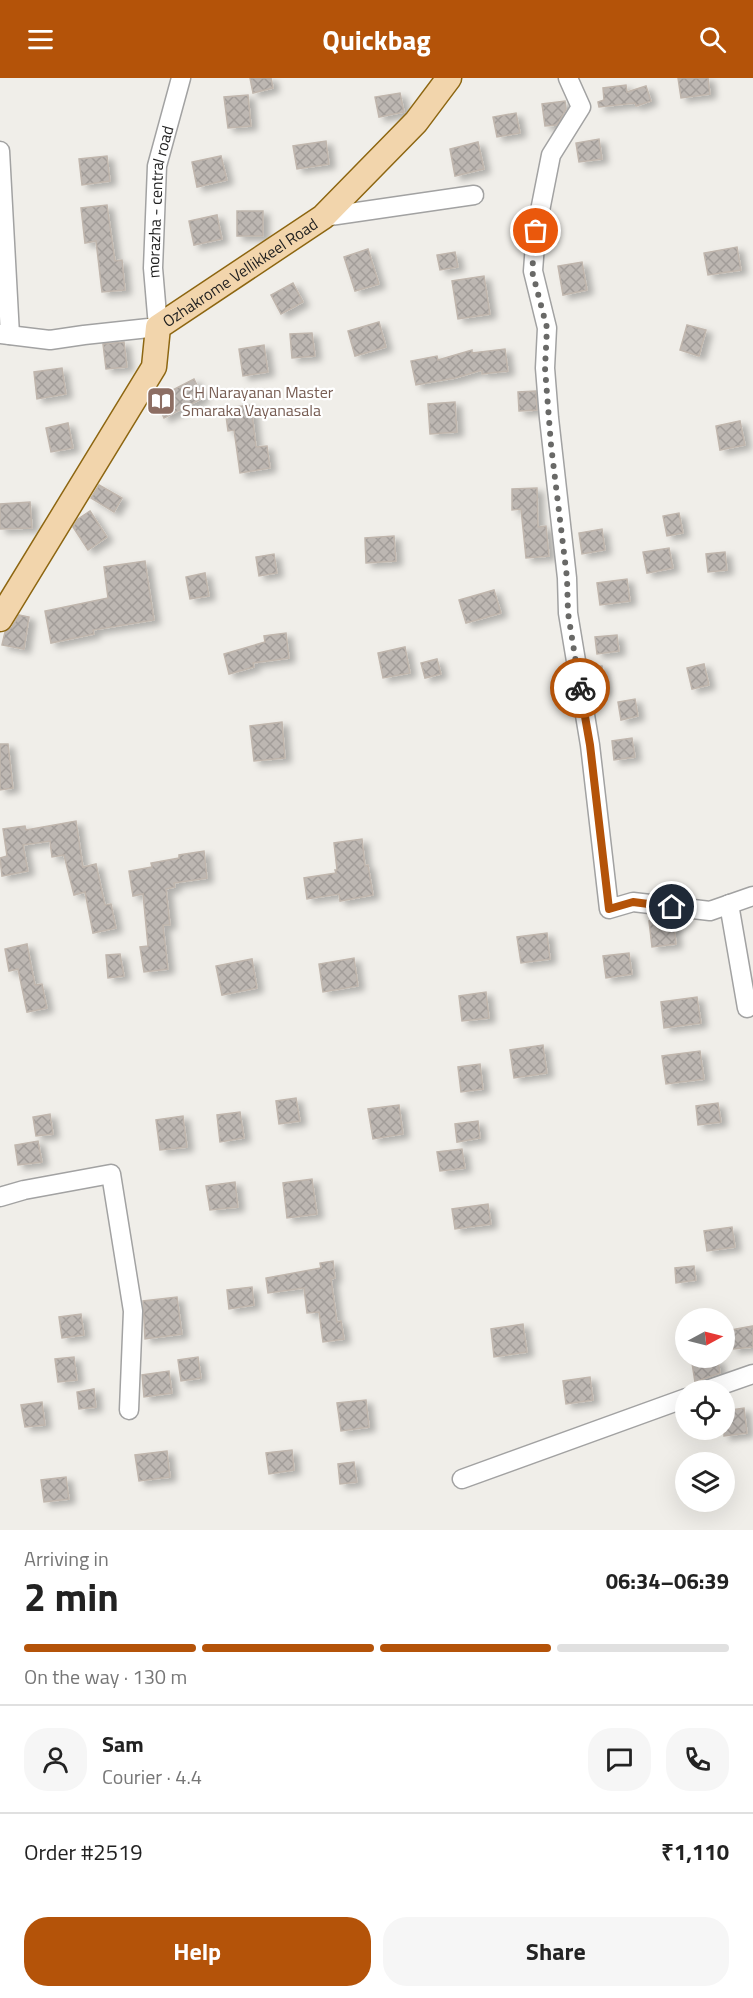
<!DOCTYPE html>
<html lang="en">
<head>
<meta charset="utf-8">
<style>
	:root { --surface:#fff; --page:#f6f6f6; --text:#222; --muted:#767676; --line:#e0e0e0; --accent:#b45309 }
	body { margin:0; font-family:"Titillium Web",sans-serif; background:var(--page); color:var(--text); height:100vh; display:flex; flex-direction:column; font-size:22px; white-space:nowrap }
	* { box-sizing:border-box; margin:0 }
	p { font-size:20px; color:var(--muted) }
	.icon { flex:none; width:33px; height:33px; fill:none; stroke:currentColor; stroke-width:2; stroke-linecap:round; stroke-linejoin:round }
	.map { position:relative; height:1452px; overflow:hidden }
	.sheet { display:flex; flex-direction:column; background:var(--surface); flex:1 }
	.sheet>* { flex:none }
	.needle { width:39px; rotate:83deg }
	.fabs { position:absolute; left:675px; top:1230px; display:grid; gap:12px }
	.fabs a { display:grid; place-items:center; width:60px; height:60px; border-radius:50%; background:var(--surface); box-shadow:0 6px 24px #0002; font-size:30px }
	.pin { position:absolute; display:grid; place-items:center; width:51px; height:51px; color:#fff; margin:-26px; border:3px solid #fff; border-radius:50%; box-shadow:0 2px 6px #0007 }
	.courier { position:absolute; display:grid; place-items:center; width:60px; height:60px; margin:-30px; border:4px solid #b45309; border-radius:50%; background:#fff; color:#222; box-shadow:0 2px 8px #0007 }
	.overview em { font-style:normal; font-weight:700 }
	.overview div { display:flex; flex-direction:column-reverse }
	.overview { display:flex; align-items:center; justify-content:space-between; height:102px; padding:0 24px }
	h1 { font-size:39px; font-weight:700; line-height:45px }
	.bar { display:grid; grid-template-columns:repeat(4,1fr); gap:9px 6px; align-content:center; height:72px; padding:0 24px }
	.bar i { height:8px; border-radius:4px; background:var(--line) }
	.bar .current { background:var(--accent) }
	.bar p { grid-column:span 4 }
	.line { display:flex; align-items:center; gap:15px; padding:0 24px; border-top:2px solid var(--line) }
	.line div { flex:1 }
	.round { display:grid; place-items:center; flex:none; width:63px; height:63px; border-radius:24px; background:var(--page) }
	.cta { display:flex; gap:12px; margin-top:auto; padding:12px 24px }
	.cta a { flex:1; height:69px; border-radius:24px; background:var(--accent); color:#fff; font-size:24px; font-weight:700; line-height:69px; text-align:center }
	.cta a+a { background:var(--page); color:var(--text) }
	header { display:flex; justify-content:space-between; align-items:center; height:78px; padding:0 24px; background:var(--accent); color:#fff; font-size:27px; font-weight:700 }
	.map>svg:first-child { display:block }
</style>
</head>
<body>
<header><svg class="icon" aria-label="menu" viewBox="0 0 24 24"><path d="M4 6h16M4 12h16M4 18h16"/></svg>Quickbag<svg class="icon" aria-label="search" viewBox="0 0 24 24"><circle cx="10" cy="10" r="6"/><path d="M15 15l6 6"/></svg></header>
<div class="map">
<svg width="753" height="1452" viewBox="0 0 753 1452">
	<defs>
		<pattern id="building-cross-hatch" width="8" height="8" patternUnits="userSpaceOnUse" patternTransform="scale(1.5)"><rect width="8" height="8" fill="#bdb7b2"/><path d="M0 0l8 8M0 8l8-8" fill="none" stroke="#a29d99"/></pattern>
		<filter id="shadow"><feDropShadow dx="6" dy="4" stdDeviation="3" flood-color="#0004"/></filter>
	</defs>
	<rect width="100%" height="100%" fill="#f0eee9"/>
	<g fill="url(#building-cross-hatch)" stroke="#c0b6ad" stroke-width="1.5" filter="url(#shadow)">
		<path d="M250 0H271L273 10 253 15Z"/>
		<path d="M678 0H708L710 16 681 20Z"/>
		<path d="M626 7 627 14 646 8 651 23 636 28 635 25 599 29 598 24 604 22 603 10Z"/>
		<path d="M400 15 404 34 379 39 375 19Z"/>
		<path d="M248 17 251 48 228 50 224 19Z"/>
		<path d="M565 23 566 31 557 47 545 48 542 26Z"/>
		<path d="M516 35 520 55 497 59 493 39Z"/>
		<path d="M599 61 602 81 579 84 576 65Z"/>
		<path d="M326 63 329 86 297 91 293 68Z"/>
		<path d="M478 64 484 91 455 98 450 71Z"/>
		<path d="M107 78 110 103 82 107 79 81Z"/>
		<path d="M221 78 227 102 197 109 192 84Z"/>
		<path d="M107 127 115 183 122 182 125 212 102 214 96 163 85 165 81 130Z"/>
		<rect x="237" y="133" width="26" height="25"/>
		<path d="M217 137 222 161 194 167 189 143Z"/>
		<path d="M737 169 741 192 708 197 704 175Z"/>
		<path d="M368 171 379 206 355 213 344 179Z"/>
		<path d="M455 174 458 189 440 192 437 177Z"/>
		<path d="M582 184 587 212 563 217 558 188Z"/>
		<path d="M484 198 490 236 458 241 452 203Z"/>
		<path d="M293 205 303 224 281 236 271 217Z"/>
		<path d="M379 244 386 269 355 278 348 253Z"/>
		<path d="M687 247 706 252 699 278 680 272Z"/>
		<path d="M312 255 315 278 292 280 290 256Z"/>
		<path d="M124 264 127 289 106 291 103 266Z"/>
		<path d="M264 267 268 294 243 298 239 271Z"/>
		<path d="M505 271 508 293 482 296V292L455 300 416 307 411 283 437 278 438 282 472 272V275Z"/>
		<path d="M62 290 66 316 37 321 34 294Z"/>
		<path d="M194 301 203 320 164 340 155 321Z"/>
		<path d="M536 313 537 332 519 333 518 314Z"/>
		<path d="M455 324 457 354 430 356 428 326Z"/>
		<path d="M251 327 256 369 267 368 270 390 240 395 234 352 228 353 225 330Z"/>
		<path d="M740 343 745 367 720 372 716 348Z"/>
		<path d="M68 345 73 370 51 374 46 350Z"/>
		<path d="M99 407 122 420 114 434 91 420Z"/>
		<path d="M537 410 538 449 546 448 549 478 526 480 521 431 512 432V411Z"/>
		<path d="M30 424 32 450 0 451V426Z"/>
		<path d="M90 433 107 459 88 472 73 449 78 441Z"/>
		<path d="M679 435 683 455 667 458 663 438Z"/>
		<path d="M602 451 605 472 582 476 579 455Z"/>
		<path d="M394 458 396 483 366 485 365 460Z"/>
		<path d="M669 470 673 490 647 495 643 474Z"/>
		<path d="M725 474 727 492 708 494 706 476Z"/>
		<path d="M274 476 277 495 259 498 256 479Z"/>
		<path d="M145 483 154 542 93 552 94 556 51 565 45 533 108 520 104 489Z"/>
		<path d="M205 495 209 518 190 521 186 499Z"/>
		<path d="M627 501 630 523 600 527 597 505Z"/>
		<path d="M494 512 501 535 466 545 459 522Z"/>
		<path d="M19 537 29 539 24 571 2 567 5 554 12 549Z"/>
		<path d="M286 555 289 580 253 585 254 589 229 596 224 576 265 564 264 558Z"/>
		<path d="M617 557 619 573 597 576 595 559Z"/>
		<path d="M405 569 410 595 383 600 378 575Z"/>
		<path d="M437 581 441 596 425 600 421 585Z"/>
		<path d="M704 586 709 607 692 611 687 590Z"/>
		<path d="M602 588 605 613 593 615 588 589Z"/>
		<path d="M635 621 638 638 621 642 618 624Z"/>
		<path d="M282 644 285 680 254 683 250 648Z"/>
		<path d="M632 660 635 679 614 682 612 663Z"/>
		<path d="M0 666H8L13 710 0 712Z"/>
		<path d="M76 743 83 789 96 786 105 827 111 826 116 850 93 855 85 814 74 817 64 777 52 779 50 763 23 767 28 793 2 798 0 780 7 778 3 751 25 748 26 752Z"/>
		<path d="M362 761 365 788 368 787 373 817 340 823 339 816 307 821 304 800 336 795 335 792H337L334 765Z"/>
		<path d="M204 773 207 800 174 805 175 809 166 811 170 847H163L168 891 144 894 140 869 148 868 143 816 133 818 129 793 152 789 151 785 179 780V777Z"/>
		<path d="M673 840 676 866 652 869 649 843Z"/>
		<path d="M547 855 550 881 521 885 517 859Z"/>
		<path d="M27 866 35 907 42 906 47 930 27 934 18 891 9 893 5 871Z"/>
		<path d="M629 875 632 896 606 900 603 878Z"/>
		<path d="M120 876 124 898 108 900 106 877Z"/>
		<path d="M354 880 358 908 323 914 319 886Z"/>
		<path d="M252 881 257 910 222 917 216 888Z"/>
		<path d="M486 914 489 940 462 943 459 918Z"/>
		<path d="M697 919 701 945 664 950 661 924Z"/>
		<path d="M543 967 547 995 514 1000 510 972Z"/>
		<path d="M700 973 704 1001 666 1006 662 978Z"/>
		<path d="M480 986 483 1011 461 1014 458 989Z"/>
		<path d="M296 1020 300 1043 279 1046 276 1023Z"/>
		<path d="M718 1025 721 1044 698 1047 696 1028Z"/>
		<path d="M399 1027 403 1056 373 1061 368 1031Z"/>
		<path d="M240 1034 244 1060 220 1064 217 1037Z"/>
		<path d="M50 1036 53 1056 36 1058 33 1039Z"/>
		<path d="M183 1038 187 1069 160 1072 156 1042Z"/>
		<path d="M478 1043 480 1060 457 1064 455 1046Z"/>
		<path d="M38 1063 42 1084 18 1087 15 1067Z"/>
		<path d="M462 1071 465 1090 440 1093 437 1074Z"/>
		<path d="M312 1101 317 1136 287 1140 283 1105Z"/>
		<path d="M235 1104 238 1129 210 1132 206 1108Z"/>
		<path d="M488 1126 491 1146 455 1151 452 1131Z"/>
		<path d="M732 1149 735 1169 707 1173 704 1153Z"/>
		<path d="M333 1183 335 1200 331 1201 337 1244 341 1243 344 1261 323 1264 319 1234 307 1235 304 1210 268 1215 266 1200 321 1190 320 1185Z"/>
		<path d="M694 1188 696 1202 676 1205 675 1190Z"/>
		<path d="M252 1209 254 1227 229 1231 227 1212Z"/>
		<path d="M177 1219 182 1256 145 1261 143 1223Z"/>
		<path d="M81 1236 84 1257 62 1260 59 1239Z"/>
		<path d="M523 1246 527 1274 494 1279 491 1251Z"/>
		<path d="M753 1248V1269L733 1271 730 1252Z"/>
		<path d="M74 1279 77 1302 58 1304 55 1281Z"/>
		<path d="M198 1279 201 1300 181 1303 178 1282Z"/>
		<path d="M718 1282 720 1295 695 1304 692 1285Z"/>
		<path d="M169 1293 172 1315 144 1319 142 1297Z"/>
		<path d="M590 1299 593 1322 566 1326 563 1303Z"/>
		<path d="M94 1311 96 1329 79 1331 77 1314Z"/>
		<path d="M366 1322 369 1349 341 1353 337 1325Z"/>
		<path d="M42 1324 45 1347 25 1349 21 1327Z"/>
		<path d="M744 1330 747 1355 724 1358V1333Z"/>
		<path d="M292 1372 294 1392 269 1396 266 1375Z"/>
		<path d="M167 1373 170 1399 139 1403 135 1377Z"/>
		<path d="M354 1384 357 1404 340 1406 338 1386Z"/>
		<path d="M66 1399 69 1421 44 1424 41 1402Z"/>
	</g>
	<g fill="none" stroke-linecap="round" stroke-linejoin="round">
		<g stroke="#a2a2a2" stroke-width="21">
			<g id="minor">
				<path d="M568 0 581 29 551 77 536 153 533 193 547 250 545 290 549 340 567 500 568 535 590 667 609 831 633 824 710 833 753 818"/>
				<path d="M0 73 10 257"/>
				<path d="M323 139 474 117"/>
				<path id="s1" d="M0 256 50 262 84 257 158 249 153 190 157 88 181 0"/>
				<path d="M729 826 747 930"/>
				<path d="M0 1119 24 1112 111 1096 133 1233 129 1332"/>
				<path d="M707 1312 753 1296"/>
				<path d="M462 1401 686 1320"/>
			</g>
		</g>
		<g stroke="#8d6611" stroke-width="27">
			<g id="major">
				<path id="s2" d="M0 541 154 289 158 249 323 139 416 44 449 0"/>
			</g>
		</g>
		<use href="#minor" stroke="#fff" stroke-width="18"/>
		<use href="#major" stroke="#f2d5ac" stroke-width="24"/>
	</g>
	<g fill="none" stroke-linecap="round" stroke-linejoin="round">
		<path stroke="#696967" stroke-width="6" stroke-dasharray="0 10.8" d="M536 153 532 193 547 250 545 290 551 367 567 500 568 535 580 610"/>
		<path stroke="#b45309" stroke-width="8" d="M580 610 590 667 609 831 633 824 672 829"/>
	</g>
	<defs>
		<g id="library-square" transform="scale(1.5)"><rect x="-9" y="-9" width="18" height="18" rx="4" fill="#8d6e63" stroke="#fff"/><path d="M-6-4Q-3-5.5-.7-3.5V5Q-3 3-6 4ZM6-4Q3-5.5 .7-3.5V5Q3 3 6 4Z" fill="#fff"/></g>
	</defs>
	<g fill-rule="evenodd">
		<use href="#library-square" x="161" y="323"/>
	</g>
	<g text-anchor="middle" stroke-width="4.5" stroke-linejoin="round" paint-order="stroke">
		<g font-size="16" fill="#212121" stroke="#fff">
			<text dy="6" stroke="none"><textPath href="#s1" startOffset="285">morazha - central road</textPath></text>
			<text dy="6" stroke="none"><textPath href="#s2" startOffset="434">Ozhakrome Vellikkeel Road</textPath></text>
		</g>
		<g font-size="16" fill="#785e54" stroke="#fff" text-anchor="start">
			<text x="182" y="320">C H Narayanan Master<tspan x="182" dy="18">Smaraka Vayanasala</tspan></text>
		</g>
	</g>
</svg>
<div class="fabs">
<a><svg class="needle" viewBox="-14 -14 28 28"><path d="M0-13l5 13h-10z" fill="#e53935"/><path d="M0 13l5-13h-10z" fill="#767676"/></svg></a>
<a><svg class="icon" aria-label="locate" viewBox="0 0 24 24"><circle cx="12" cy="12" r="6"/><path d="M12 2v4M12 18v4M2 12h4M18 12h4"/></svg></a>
<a><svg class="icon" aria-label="layers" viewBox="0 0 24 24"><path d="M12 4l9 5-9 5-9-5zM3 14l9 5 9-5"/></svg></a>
</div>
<div class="pin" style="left:536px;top:153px;background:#ea580c"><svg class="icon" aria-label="bag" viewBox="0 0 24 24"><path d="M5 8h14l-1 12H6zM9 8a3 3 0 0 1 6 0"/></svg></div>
<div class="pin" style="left:672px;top:829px;background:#1f2937"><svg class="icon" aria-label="home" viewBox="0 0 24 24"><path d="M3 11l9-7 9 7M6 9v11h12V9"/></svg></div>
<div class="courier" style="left:580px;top:610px"><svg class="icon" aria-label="bike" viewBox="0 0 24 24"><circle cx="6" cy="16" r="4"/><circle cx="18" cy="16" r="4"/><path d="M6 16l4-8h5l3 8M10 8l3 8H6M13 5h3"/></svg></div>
</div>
<section class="sheet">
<div class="overview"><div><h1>2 min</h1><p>Arriving in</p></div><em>06:34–06:39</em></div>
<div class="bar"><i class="current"></i><i class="current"></i><i class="current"></i><i></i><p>On the way · 130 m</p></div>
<div class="line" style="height:108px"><a class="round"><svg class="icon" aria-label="person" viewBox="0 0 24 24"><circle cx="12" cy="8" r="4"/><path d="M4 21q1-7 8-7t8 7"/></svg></a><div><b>Sam</b><p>Courier · 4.4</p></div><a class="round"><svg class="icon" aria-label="chat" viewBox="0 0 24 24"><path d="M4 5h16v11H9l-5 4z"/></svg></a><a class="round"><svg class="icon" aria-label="phone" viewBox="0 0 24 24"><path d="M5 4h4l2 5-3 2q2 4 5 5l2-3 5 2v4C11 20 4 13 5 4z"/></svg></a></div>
<div class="line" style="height:78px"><div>Order #2519</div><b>₹1,110</b></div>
<div class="cta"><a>Help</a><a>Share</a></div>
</section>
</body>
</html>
